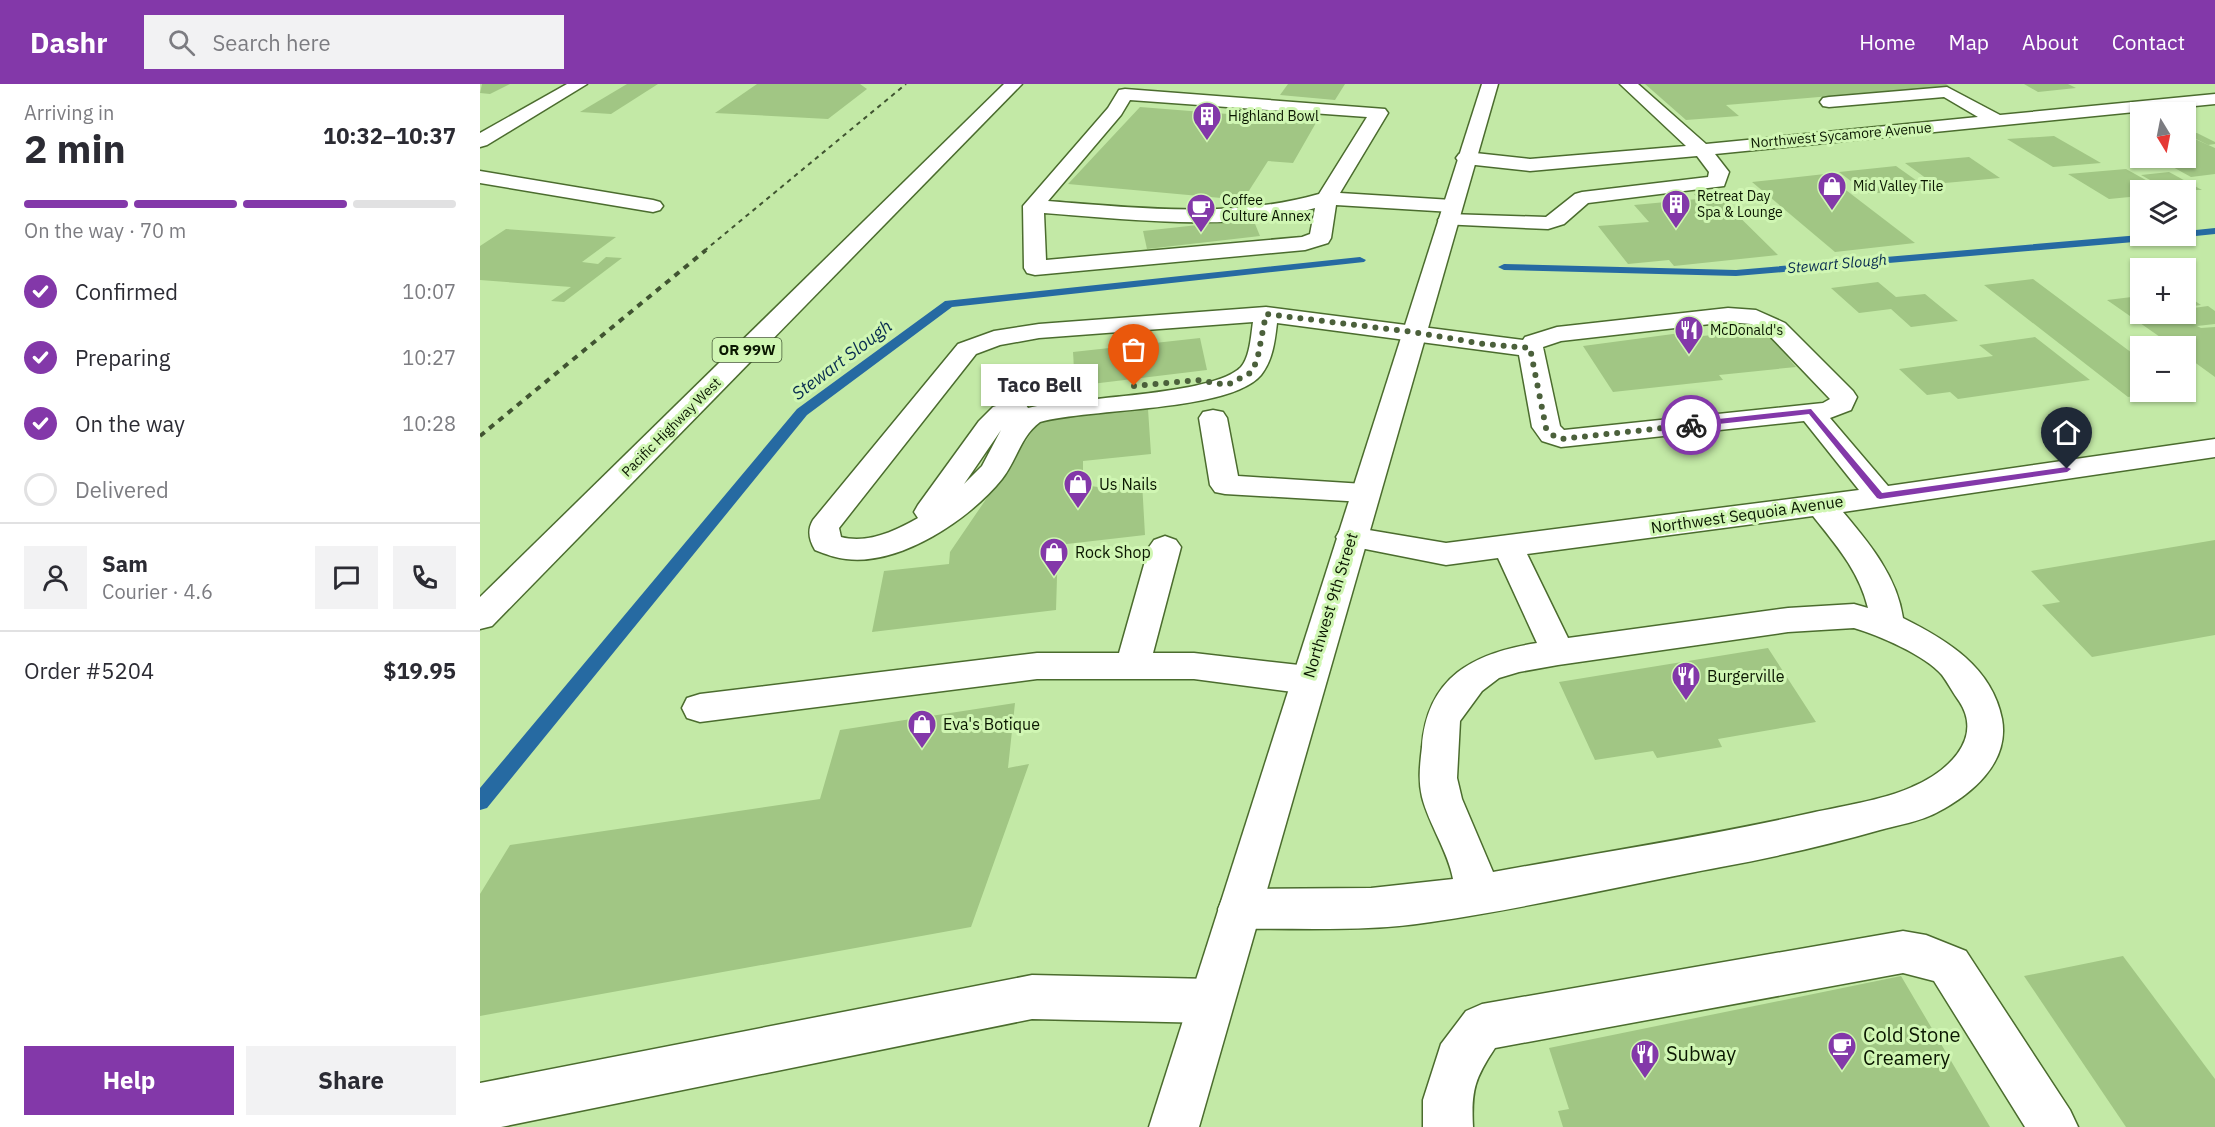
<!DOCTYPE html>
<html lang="en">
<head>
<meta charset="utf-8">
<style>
	:root { --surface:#fff; --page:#f2f2f3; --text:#2b2b33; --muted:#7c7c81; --line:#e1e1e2; --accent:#8338a9 }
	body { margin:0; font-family:"IBM Plex Sans",sans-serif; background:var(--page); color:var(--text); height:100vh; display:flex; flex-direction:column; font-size:22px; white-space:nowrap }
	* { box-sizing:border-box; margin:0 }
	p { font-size:20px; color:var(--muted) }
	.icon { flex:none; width:33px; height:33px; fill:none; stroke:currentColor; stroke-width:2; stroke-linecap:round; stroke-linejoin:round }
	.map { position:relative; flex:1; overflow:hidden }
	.panel { display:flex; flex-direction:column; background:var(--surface); width:480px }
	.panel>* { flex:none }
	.needle { width:39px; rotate:170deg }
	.controls { position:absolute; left:1650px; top:18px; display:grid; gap:12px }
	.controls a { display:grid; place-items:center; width:66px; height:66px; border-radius:0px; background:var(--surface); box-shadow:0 2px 4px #0004; font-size:30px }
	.pin { position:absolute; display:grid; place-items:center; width:51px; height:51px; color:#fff; margin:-62px -26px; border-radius:50% 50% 50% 0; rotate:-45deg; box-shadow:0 0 6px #0007 }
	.pin .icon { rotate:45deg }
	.courier { position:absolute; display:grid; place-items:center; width:60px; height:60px; margin:-30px; border:4px solid #8338a9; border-radius:50%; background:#fff; color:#222; box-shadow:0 2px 8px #0007 }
	.bubble { position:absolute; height:42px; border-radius:0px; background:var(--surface); box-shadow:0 2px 4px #0004; font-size:20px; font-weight:700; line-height:42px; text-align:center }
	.summary em { font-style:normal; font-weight:700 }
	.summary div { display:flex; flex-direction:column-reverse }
	.summary { display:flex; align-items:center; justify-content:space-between; height:102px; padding:0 24px }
	h1 { font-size:39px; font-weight:700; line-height:45px }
	.bar { display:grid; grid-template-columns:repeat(4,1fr); gap:9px 6px; align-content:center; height:72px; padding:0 24px }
	.bar i { height:8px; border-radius:4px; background:var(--line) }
	.bar .active { background:var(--accent) }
	.bar p { grid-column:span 4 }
	.line { display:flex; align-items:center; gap:15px; padding:0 24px; border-top:2px solid var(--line) }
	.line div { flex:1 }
	.round { display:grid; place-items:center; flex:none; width:63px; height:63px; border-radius:0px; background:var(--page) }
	ol { padding:0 24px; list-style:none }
	li { display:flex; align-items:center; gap:18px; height:66px }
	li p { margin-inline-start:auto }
	li .icon { padding:6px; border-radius:50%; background:var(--accent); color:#fff; stroke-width:4 }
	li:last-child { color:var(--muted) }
	li i { width:33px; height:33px; border:3px solid var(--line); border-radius:50% }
	.cta { display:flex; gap:12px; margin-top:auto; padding:12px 24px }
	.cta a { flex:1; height:69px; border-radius:0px; background:var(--accent); color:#fff; font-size:24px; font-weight:700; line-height:69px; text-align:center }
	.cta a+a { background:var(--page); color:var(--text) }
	header { display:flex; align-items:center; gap:36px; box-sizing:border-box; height:84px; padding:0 30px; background:var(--accent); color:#fff }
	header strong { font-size:28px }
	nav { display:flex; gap:33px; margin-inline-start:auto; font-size:21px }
	.search { width:420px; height:54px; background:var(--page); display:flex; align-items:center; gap:15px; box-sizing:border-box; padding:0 21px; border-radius:0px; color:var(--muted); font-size:22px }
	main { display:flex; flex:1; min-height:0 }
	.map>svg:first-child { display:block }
</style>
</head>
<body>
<header>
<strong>Dashr</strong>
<div class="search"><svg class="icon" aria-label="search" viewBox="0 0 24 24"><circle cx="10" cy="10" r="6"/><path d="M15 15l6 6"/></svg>Search here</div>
<nav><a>Home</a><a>Map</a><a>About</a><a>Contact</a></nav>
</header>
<main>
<section class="panel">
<div class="summary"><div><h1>2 min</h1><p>Arriving in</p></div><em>10:32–10:37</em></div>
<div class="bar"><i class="active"></i><i class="active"></i><i class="active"></i><i></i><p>On the way · 70 m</p></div>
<ol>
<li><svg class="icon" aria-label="check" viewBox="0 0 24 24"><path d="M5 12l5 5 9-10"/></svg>Confirmed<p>10:07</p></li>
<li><svg class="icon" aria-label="check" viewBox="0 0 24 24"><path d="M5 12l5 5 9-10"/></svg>Preparing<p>10:27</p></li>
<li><svg class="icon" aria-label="check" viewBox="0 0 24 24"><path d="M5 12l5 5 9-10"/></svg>On the way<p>10:28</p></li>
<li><i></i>Delivered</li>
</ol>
<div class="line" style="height:108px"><a class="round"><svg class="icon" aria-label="person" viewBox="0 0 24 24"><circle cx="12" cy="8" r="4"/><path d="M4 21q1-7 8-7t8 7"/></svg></a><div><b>Sam</b><p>Courier · 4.6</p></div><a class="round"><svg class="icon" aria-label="chat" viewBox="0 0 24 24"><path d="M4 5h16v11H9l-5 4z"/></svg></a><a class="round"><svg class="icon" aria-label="phone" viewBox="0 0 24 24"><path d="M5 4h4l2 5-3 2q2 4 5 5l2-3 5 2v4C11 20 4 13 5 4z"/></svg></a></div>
<div class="line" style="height:78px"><div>Order #5204</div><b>$19.95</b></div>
<div class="cta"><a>Help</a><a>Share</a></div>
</section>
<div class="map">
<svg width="1735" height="1043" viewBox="0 0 1735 1043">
	<rect width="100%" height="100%" fill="#c3e9a6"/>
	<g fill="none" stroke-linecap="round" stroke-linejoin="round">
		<g fill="#266aa2" fill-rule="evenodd">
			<path d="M1735 144V150L1706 153 1702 152H1706V147Z"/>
			<path d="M1660 151 1694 152 1689 155 1256 192 1024 186 1018 183 1024 180 1256 186Z"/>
			<path d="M880 173 886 176 884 178 472 223 327 331 7 724 0 726V704L317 325 465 217Z"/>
		</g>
	</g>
	<g fill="#a1c684">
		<path d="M2 0H30L10 10 0 9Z"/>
		<path d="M147 0H178L131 30 100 28Z"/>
		<path d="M277 0H380L387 5 348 35 235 29Z"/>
		<path d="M808 0H865L855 16 800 11Z"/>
		<path d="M1165 0H1466L1469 2 1246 21 1259 32 1206 36Z"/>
		<path d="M1544 0H1588L1596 4 1558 8Z"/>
		<path d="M660 23 837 37 813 79 788 77 763 116 588 100Z"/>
		<path d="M1717 49 1735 58V60L1728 61 1706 50Z"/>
		<path d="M1706 51 1735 64V90L1711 93 1680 76H1685L1681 74H1706Z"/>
		<path d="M1574 52 1621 79 1573 83 1527 55Z"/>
		<path d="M1489 73 1520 94 1454 100 1425 79Z"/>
		<path d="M1416 82 1447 104 1388 110 1359 88Z"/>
		<path d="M1646 85 1682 105 1660 106V112L1629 115 1588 90Z"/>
		<path d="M1689 88 1722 106H1688L1661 91Z"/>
		<path d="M1345 90 1435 159 1355 168 1272 98Z"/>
		<path d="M1234 108 1298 171 1194 182 1189 176 1148 180 1118 142 1169 138 1154 121 1218 115 1214 110Z"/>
		<path d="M773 135 780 152 667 165 663 147Z"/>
		<path d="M26 145 136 153 102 178 118 180 126 173 142 174 84 218 71 217 91 203 0 196V162Z"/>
		<path d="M1553 195 1660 275V308L1678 309 1648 313 1504 201Z"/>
		<path d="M1398 198 1416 213 1445 210 1478 237 1431 243 1411 225 1379 229 1351 204Z"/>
		<path d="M1706 211 1721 221 1706 223Z"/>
		<path d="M1660 212V230H1706V225L1728 222 1735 227V240L1717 242 1721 244 1735 243V293L1706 272V262H1693L1627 216Z"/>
		<path d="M1284 246 1316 283 1239 291 1243 296 1133 308 1103 262 1208 248 1212 253Z"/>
		<path d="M1555 253 1610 296 1478 315 1470 308 1447 311 1419 285 1513 272 1499 261Z"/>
		<path d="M720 254 727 286 595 302 593 268Z"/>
		<path d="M668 325 671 370 603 377V401L618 403 662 398 665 451 578 461 576 526 392 548 404 487 469 480 470 468 560 336Z"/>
		<path d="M1735 456V551L1612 573 1562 521 1580 518 1551 487Z"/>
		<path d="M1288 564 1336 638 1238 655 1242 663 1177 674 1173 667 1115 676 1079 598Z"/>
		<path d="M535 619 528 684 549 680 491 843 0 932V810L30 761 340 715 360 646Z"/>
		<path d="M1643 872 1735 995V1043H1646L1544 892Z"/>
		<path d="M1421 892 1510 1043H1083L1078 1027 1089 1025 1069 964Z"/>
	</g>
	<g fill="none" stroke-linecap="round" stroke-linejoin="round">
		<g stroke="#4b6c2e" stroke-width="3">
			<g id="minor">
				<path d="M87 0H107L7 61 0 63V49Z"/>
				<path d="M1140 0H1158L1226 60 1498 33 1464 13 1349 23 1343 22 1340 18 1343 14 1349 13 1467 3 1520 31 1735 10V20L1235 70 1249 88 1244 102 1108 119 1084 140 1068 145 961 140 958 136 961 132 968 130 1066 133 1095 110 1102 108 1228 93 1229 88 1217 72 1050 87 986 80 979 78 976 74 979 70 986 68 1050 75 1206 62Z"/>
				<path d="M645 5 905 25 908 29 860 109 972 116 979 118 982 122 979 126 972 128 856 121 851 154 848 159 825 166 555 191 547 189 544 184 543 122 628 24 639 6ZM650 16 887 33 839 110C751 135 658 124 568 117L641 31ZM835 124 830 150 822 153 566 176 564 129C651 135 750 149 835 124Z"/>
				<path d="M0 87 173 116 180 118 183 122 180 126 173 128 0 99Z"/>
				<path d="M786 223 1043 256 1045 253 1077 243 1248 224 1276 226 1305 239 1373 307 1377 313 1371 326 1350 334 1408 402 1735 355V373L1363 428C1389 459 1417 492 1423 534 1467 556 1512 583 1522 635 1530 679 1491 711 1456 729 1439 738 1418 741 1400 746 1348 761 1295 773 1241 783 1145 801 1048 824 951 838 888 848 823 844 759 845L744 839 738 825 744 811 759 805 891 804 973 795C968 767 949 741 942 713 938 696 940 680 942 663 947 593 993 569 1057 559L1018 474 966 481 860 460 856 453 860 446 871 443 966 459 1379 406 1324 337 1081 363 1062 357 1052 343 1039 271 797 239C795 256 793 276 781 291 750 328 609 324 560 338 540 353 537 376 522 395 490 435 420 482 366 475 356 474 345 470 335 466 329 456 327 446 333 436L478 260 514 247 559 240ZM773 238C771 251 770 273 761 283 733 312 593 313 548 324L544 318 535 316 513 323 499 337 438 421 434 428 438 434C415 447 388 460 361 453L359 444 496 270 520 261 559 254ZM1248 238 1271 240 1287 249 1350 315 1343 319 1084 346 1080 342 1063 263 1081 257ZM521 346 502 382 484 400 519 349ZM1333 432C1356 461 1379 487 1388 524L1374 520 1308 524 1088 554 1047 470ZM1374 544C1398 551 1445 571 1462 591 1468 599 1473 609 1479 617 1505 656 1465 689 1432 703 1404 716 1357 723 1326 730 1223 753 1117 769 1013 788L982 715 977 694 980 637 1002 607 1019 594 1039 588 1078 581 1308 548Z"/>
				<path d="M733 326 743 328 747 334 758 392 884 400 894 402 899 409 894 416 884 418 745 410 735 408 730 401 719 334 723 328Z"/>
				<path d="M685 452 696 456 701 463 673 569H714L828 582 840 586 846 596 840 606 828 610 714 595H557L220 638 207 634 202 624 207 614 220 610 557 569H639L669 463 674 456Z"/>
				<path d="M1423 847 1446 851 1486 867 1590 1026 1598 1043H1545L1454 897 1423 889 1015 964C995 994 991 1006 993 1043H943V1016L961 960 986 927 1002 920Z"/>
				<path d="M552 891 731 895 747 901 754 917 747 933 731 939 552 935 21 1043H0V999Z"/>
			</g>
		</g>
		<g stroke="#4b6c2e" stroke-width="3">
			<path id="major" d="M1002 0H1018L719 1043H669Z"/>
		</g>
		<g stroke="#4b6c2e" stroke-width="3">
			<path id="highway" d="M524 0H542L12 542 0 545V513Z"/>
		</g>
		<use href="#minor" fill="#fff" fill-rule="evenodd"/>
		<use href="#major" fill="#fff" fill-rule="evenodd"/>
		<use href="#highway" fill="#fff" fill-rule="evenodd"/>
		<path stroke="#405431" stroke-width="2" stroke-dasharray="4.5 4.5" stroke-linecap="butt" d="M224 167 426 0"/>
		<path stroke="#405431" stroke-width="4" stroke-dasharray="6 6" stroke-linecap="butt" d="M0 352 226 166"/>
	</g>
	<path fill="#8338a9" d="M1331 325 1402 409 1587 383 1591 385 1587 388 1400 415 1397 414 1329 330 1211 343 1207 341 1211 338Z"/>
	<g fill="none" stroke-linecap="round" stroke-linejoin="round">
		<path stroke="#4b603b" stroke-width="6" stroke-dasharray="0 10.8" d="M654 302 717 296 747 301 770 289 777 277 786 230 933 248 1004 260 1050 264 1066 344 1072 351 1081 355 1211 341"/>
	</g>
	<defs>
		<g id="building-pin" transform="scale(1.5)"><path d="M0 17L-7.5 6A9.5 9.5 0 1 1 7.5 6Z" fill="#8338a9" stroke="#d0f6b3"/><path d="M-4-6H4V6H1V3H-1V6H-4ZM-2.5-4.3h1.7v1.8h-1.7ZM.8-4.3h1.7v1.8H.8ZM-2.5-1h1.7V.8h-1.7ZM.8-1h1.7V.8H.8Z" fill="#fff"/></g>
		<g id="shop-pin" transform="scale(1.5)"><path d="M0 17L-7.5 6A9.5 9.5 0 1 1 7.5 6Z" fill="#8338a9" stroke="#d0f6b3"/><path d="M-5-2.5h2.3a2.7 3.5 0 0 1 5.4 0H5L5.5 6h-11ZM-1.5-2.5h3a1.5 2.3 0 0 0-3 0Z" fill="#fff"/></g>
		<g id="cafe-pin" transform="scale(1.5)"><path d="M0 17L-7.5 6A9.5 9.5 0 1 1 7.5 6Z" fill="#8338a9" stroke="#d0f6b3"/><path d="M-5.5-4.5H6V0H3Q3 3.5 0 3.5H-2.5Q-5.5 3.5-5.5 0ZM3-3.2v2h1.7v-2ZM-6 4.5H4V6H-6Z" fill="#fff"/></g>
		<g id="restaurant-pin" transform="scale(1.5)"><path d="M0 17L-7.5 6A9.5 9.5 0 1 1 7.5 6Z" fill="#8338a9" stroke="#d0f6b3"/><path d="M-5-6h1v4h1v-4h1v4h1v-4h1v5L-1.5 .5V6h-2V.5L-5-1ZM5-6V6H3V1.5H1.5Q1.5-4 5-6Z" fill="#fff"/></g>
	</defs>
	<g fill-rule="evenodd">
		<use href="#building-pin" x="727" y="32"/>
		<use href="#shop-pin" x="1352" y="102"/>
		<use href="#building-pin" x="1196" y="120"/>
		<use href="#cafe-pin" x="721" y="124"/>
		<use href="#restaurant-pin" x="1209" y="246"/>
		<use href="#shop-pin" x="598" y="400"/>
		<use href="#shop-pin" x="574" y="468"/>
		<use href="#restaurant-pin" x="1206" y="592"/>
		<use href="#shop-pin" x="442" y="640"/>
		<use href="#cafe-pin" x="1362" y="962"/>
		<use href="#restaurant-pin" x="1165" y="970"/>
	</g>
	<g text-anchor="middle" stroke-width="6" stroke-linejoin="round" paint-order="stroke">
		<g font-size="14" fill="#0a1701" stroke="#d0f6b3" text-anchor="start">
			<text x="748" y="37">Highland Bowl</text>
			<text x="1373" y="107">Mid Valley Tile</text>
			<text x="1217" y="117">Retreat Day<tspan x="1217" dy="16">Spa &amp; Lounge</tspan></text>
			<text x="742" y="121">Coffee<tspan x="742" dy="16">Culture Annex</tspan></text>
			<text x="1230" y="251">McDonald's</text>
		</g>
		<g font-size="14" fill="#0a1701" stroke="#d0f6b3">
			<text transform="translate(1361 51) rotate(-5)" y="5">Northwest Sycamore Avenue</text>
			<text transform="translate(191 343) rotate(-45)" y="5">Pacific Highway West</text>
		</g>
		<g font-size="15" font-style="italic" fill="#072b4f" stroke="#d0f6b3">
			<text transform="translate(1357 180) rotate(-5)" y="5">Stewart Slough</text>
		</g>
		<rect fill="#d0f6b3" stroke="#455a36" stroke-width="1.5" x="232.5" y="254" width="69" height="24" rx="4.5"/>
		<g font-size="15" font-weight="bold" fill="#0a1701">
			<text x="267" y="271">OR 99W</text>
		</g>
		<g font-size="16" fill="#0a1701" stroke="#d0f6b3" text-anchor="start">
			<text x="619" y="406">Us Nails</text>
			<text x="595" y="474">Rock Shop</text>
			<text x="1227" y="598">Burgerville</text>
			<text x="463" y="646">Eva's Botique</text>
		</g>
		<g font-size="16" fill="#0a1701" stroke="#d0f6b3">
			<text transform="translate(1267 430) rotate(-8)" y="6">Northwest Sequoia Avenue</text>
			<text transform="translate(850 521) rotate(-73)" y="6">Northwest 9th Street</text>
		</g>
		<g font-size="18" font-style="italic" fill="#072b4f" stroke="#d0f6b3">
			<text transform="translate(362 276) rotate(-37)" y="6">Stewart Slough</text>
		</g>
		<g font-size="20" fill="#0a1701" stroke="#d0f6b3" text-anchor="start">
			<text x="1383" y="958">Cold Stone<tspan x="1383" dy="23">Creamery</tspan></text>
			<text x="1186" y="977">Subway</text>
		</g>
	</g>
</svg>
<div class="controls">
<a><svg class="needle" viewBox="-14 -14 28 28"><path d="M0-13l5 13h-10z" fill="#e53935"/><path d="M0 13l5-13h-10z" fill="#7c7c81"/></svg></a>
<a><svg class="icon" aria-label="layers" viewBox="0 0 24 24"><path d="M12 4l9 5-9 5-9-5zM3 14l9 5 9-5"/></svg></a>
<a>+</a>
<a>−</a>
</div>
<div class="pin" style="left:654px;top:302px;background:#ea580c"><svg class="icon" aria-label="bag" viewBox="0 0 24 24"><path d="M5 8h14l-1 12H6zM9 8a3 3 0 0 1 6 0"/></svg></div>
<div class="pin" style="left:1587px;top:385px;background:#1f2937"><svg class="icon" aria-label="home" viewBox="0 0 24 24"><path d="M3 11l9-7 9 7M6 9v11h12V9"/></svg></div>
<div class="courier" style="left:1211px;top:341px"><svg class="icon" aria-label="bike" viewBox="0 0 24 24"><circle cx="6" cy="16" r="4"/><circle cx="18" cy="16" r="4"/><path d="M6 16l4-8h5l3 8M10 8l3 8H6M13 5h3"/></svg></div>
<div class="bubble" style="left:501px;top:280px;width:117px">Taco Bell</div>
</div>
</main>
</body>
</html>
